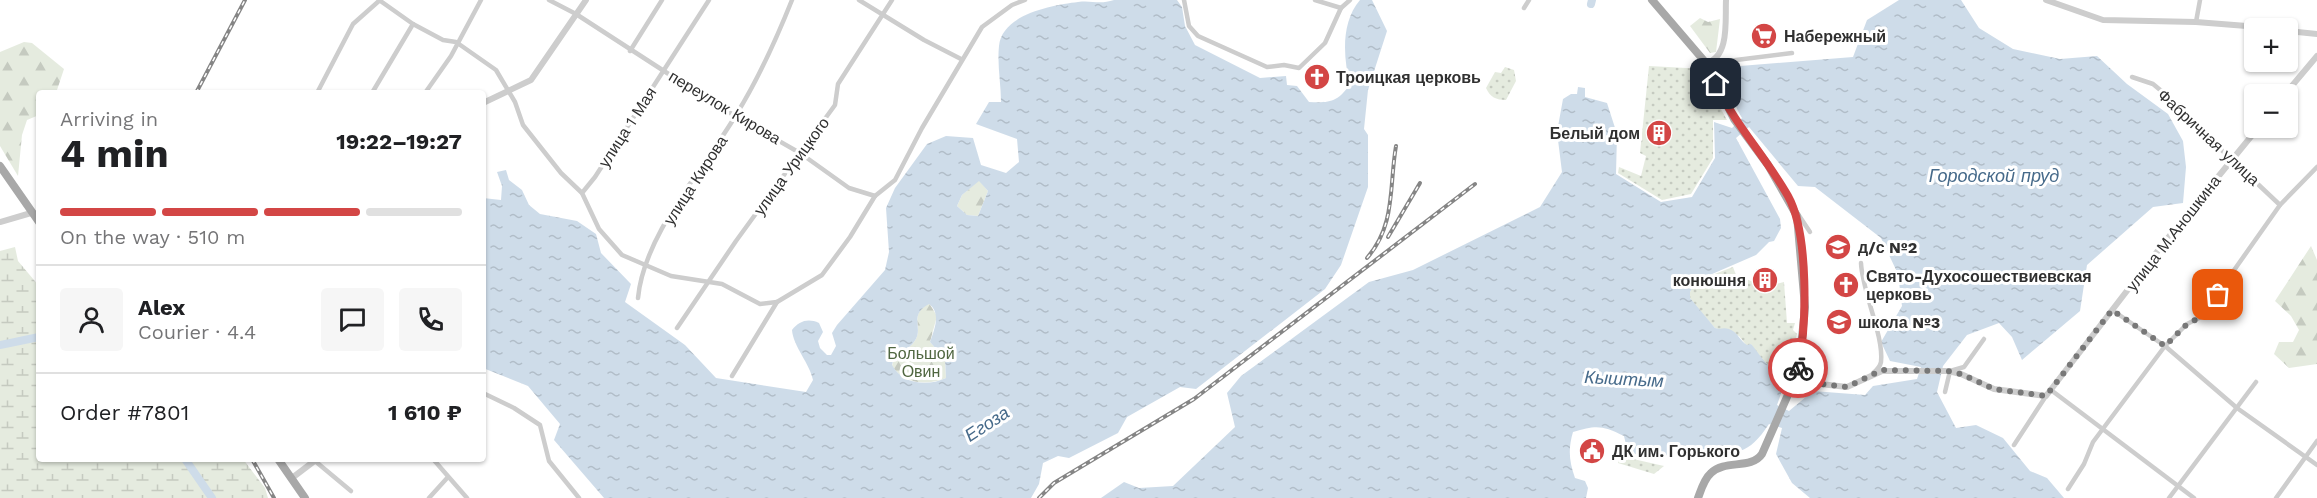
<!DOCTYPE html>
<html lang="en">
<head>
<meta charset="utf-8">
<style>
	:root { --surface:#fff; --page:#f6f6f6; --text:#202124; --muted:#757577; --line:#e0e0e0; --accent:#d34645 }
	body { margin:0; font-family:"Work Sans",sans-serif; background:var(--page); color:var(--text); height:100vh; display:flex; flex-direction:column; font-size:22px; white-space:nowrap }
	* { box-sizing:border-box; margin:0 }
	p { font-size:20px; color:var(--muted) }
	.icon { flex:none; width:33px; height:33px; fill:none; stroke:currentColor; stroke-width:2; stroke-linecap:round; stroke-linejoin:round }
	.map { position:relative; flex:1; overflow:hidden }
	.drawer { position:absolute; left:36px; top:90px; width:450px; height:372px; display:flex; flex-direction:column; background:var(--surface); border-radius:6px; box-shadow:0 2px 4px #0004 }
	.drawer>* { flex:none }
	.fabs { position:absolute; left:2244px; top:18px; display:grid; gap:12px }
	.fabs a { display:grid; place-items:center; width:54px; height:54px; border-radius:6px; background:var(--surface); box-shadow:0 2px 4px #0004; font-size:30px }
	.pin { position:absolute; display:grid; place-items:center; width:51px; height:51px; color:#fff; margin:-26px; border-radius:12px; box-shadow:0 3px 9px #0006 }
	.courier { position:absolute; display:grid; place-items:center; width:60px; height:60px; margin:-30px; border:4px solid #d34645; border-radius:50%; background:#fff; color:#222; box-shadow:0 2px 8px #0007 }
	.head em { font-style:normal; font-weight:700 }
	.head div { display:flex; flex-direction:column-reverse }
	.head { display:flex; align-items:center; justify-content:space-between; height:102px; padding:0 24px }
	h1 { font-size:39px; font-weight:700; line-height:45px }
	.bar { display:grid; grid-template-columns:repeat(4,1fr); gap:9px 6px; align-content:center; height:72px; padding:0 24px }
	.bar i { height:8px; border-radius:4px; background:var(--line) }
	.bar .current { background:var(--accent) }
	.bar p { grid-column:span 4 }
	.line { display:flex; align-items:center; gap:15px; padding:0 24px; border-top:2px solid var(--line) }
	.line div { flex:1 }
	.round { display:grid; place-items:center; flex:none; width:63px; height:63px; border-radius:6px; background:var(--page) }
	.map>svg:first-child { display:block }
</style>
</head>
<body>
<div class="map">
<svg width="2317" height="498" viewBox="0 0 2317 498">
	<defs>
		<pattern id="green-dots" width="8" height="8" patternUnits="userSpaceOnUse" patternTransform="scale(1.5)"><rect width="8" height="8" fill="#e5ebdf"/><path d="M2 2h.1M6 6h.1" fill="none" stroke="#c5cac0" stroke-width="1.8" stroke-linecap="round"/></pattern>
		<pattern id="forest-firs" width="22" height="20" patternUnits="userSpaceOnUse" patternTransform="scale(1.5)"><rect width="22" height="20" fill="#e5ebdf"/><path d="M5 1l3.5 6h-7zM16 11l3.5 6h-7z" fill="#c5cac0"/></pattern>
		<pattern id="wetland-marsh" width="20" height="14" patternUnits="userSpaceOnUse" patternTransform="scale(1.5)"><rect width="20" height="14" fill="#e5ebdf"/><path d="M1 5h8M5 5V1M11 12h8M15 12V8" fill="none" stroke="#c5cac0"/></pattern>
		<pattern id="water-ripples" width="26" height="14" patternUnits="userSpaceOnUse" patternTransform="scale(1.5)"><rect width="26" height="14" fill="#cedce9"/><path d="M2 4q2-2 4 0t4 0M15 11q2-2 4 0t4 0" fill="none" stroke="#b1bdc8"/></pattern>
	</defs>
	<rect width="100%" height="100%" fill="#fff"/>
	<g fill="url(#green-dots)">
		<path d="M1649 66 1705 69 1703 87 1710 89 1727 120H1713V158L1691 194 1662 200 1618 173 1619 167 1641 176 1646 156 1640 153Z"/>
		<path d="M1505 67 1514 70 1516 81 1506 100C1496 100 1490 97 1486 88L1495 72 1501 73Z"/>
		<path d="M1733 267 1736 275 1756 283 1758 288 1784 282 1787 323H1795L1793 330 1797 334 1784 385 1778 375 1780 372 1761 360 1751 344 1747 346 1739 336 1715 328 1696 307 1690 298V292L1696 281Z"/>
		<path d="M1620 456 1664 466 1654 474 1618 463Z"/>
	</g>
	<g fill="url(#forest-firs)">
		<path d="M1700 18 1708 22 1720 19 1716 52 1710 53 1690 26Z"/>
		<path d="M24 42 32 43 64 69 56 93H39V115L27 120 22 135 18 176 0 146V52Z"/>
		<path d="M979 180 988 191 978 216 967 215 957 206 962 195Z"/>
		<path d="M2311 246 2317 260V364L2289 368 2274 354 2279 342H2293L2299 330 2291 316 2275 301Z"/>
		<path d="M929 303 937 316 930 342 945 359 946 378C927 386 903 384 892 366L894 357C900 353 910 348 914 342 925 328 907 316 929 303Z"/>
	</g>
	<path fill="url(#wetland-marsh)" d="M15 247 18 261 39 286V459H243L265 488 268 498H0V251Z"/>
	<g fill="url(#water-ripples)" fill-rule="evenodd">
		<path d="M1114 0H1177L1182 7 1185 26 1195 45 1260 78 1286 76 1287 85 1297 86 1309 102C1330 103 1338 102 1350 84 1343 57 1341 22 1360 0H1372L1387 31 1368 90 1364 129 1368 135V187L1341 265 1325 289 1196 389 1180 387 1127 417 1118 433 1069 458 1058 456 1043 463 1039 484 1031 498H604L554 440 560 424 528 386 483 368V198L501 200 502 186 497 172 506 170 509 180 522 190 529 205 540 214 577 221 596 234 601 253 631 284 625 302 685 345 716 378 806 392 813 380C810 364 793 346 792 330 799 321 808 318 819 323L823 332 818 341 820 348 827 355H831L836 346 832 333 837 325 885 270 889 252 886 208 895 188 927 144 946 136 973 138 981 165 1006 173 1019 162 1017 139 976 124 989 102H1001C1001 84 997 64 999 46 1002 14 1053 5 1078 2 1092 0 1099 5 1114 0ZM979 181 988 191 978 216 967 215 957 206 962 195ZM929 304C941 313 935 328 930 342L945 359 946 378C927 387 902 384 892 365L894 357C900 353 910 348 914 342 925 328 907 316 929 304Z"/>
		<path d="M1899 0H1961L1979 28 2013 49 2060 59 2097 56 2127 84 2168 114 2183 141 2186 167 2183 203 2153 207 2087 265 2080 311 2022 360 2012 337 1999 323 1967 335 1943 366 1937 392 1956 428 1976 425 2003 438 2030 471 2047 478 2064 498H1810L1792 483 1776 454 1782 428 1769 424C1748 456 1737 453 1701 455L1695 450 1683 448C1667 460 1647 456 1628 453L1624 436C1602 425 1596 425 1573 432 1568 449 1569 461 1575 478L1585 481 1588 488 1586 498H1101L1124 482 1139 488 1173 486 1235 427 1227 393 1241 376 1369 282 1413 270 1540 207 1562 172 1557 132 1563 99 1571 94H1577L1578 87 1585 88V97L1607 103 1617 134 1616 174 1661 202 1692 197 1715 158 1714 122 1732 128 1742 118C1733 103 1723 78 1740 66L1853 57 1867 20ZM1749 127 1798 186 1815 187 1881 238 1898 274 1902 306 1881 342 1890 361 1921 367 1917 379 1873 386 1865 395 1813 391 1789 411 1777 405 1784 385 1778 375 1782 371C1768 371 1760 354 1751 344L1747 345C1740 341 1738 332 1729 329 1723 327 1721 330 1715 328L1690 298V292L1696 281 1756 255 1769 242 1774 241 1781 228 1780 219 1736 138Z"/>
	</g>
	<g fill="none" stroke-linecap="round" stroke-linejoin="round">
		<g stroke="#cedce9" stroke-width="8">
			<path d="M1591 4 1592 0"/>
			<path d="M0 345 39 337"/>
			<path d="M185 459 212 498"/>
		</g>
		<g stroke="#cdcdcd" stroke-width="4.5">
			<path d="M379 0 413 24 443 40 456 42 496 70 515 102 523 125 561 173 582 193 599 229 622 255 671 276 722 284 760 304 777 302"/>
			<path d="M549 0 576 14 718 106 800 153 849 188 875 196"/>
			<path d="M859 0 924 40 961 59"/>
			<path d="M1184 0 1189 26 1198 36 1267 67 1284 65 1299 68 1325 43 1341 8 1350 0"/>
			<path d="M1315 0 1341 8"/>
			<path d="M1524 8 1529 0"/>
			<path d="M2196 22 2200 0"/>
			<path d="M630 51 662 0"/>
			<path d="M1714 61 1720 62 1792 53"/>
			<path d="M2132 77 2153 84 2176 103 2193 123 2280 205"/>
			<path d="M317 93 353 24 380 0"/>
			<path d="M372 93 413 24"/>
			<path d="M425 93 451 56 481 0"/>
			<path d="M582 193 595 177 709 0"/>
			<path d="M1798 214 1810 232"/>
			<path d="M1861 263C1862 291 1884 336 1881 362 1880 367 1877 370 1873 373"/>
			<path d="M638 298C644 234 704 169 736 115 759 78 776 40 792 0"/>
			<path d="M2112 310 2165 346 2237 408 2317 465"/>
			<path d="M677 328 736 241 835 105 838 84 892 0"/>
			<path d="M732 376 777 302 822 275 850 237 875 196 895 180 922 128 982 27 1012 5 1025 0"/>
			<path d="M2051 390 2194 498"/>
			<path d="M1945 392 1950 371 1964 367 1984 339"/>
			<path d="M483 393 514 408 540 425 549 461 579 498"/>
			<path d="M2014 445 2046 396"/>
			<path d="M433 459 467 498"/>
			<path d="M315 461 351 491"/>
			<path d="M2068 489 2084 464 2093 442 2165 346 2187 324 2201 317 2280 205 2317 167"/>
			<path d="M429 498 448 477"/>
			<path d="M2169 498 2256 382"/>
			<path d="M2276 498 2317 441"/>
		</g>
		<g stroke="#cdcdcd" stroke-width="6">
			<path d="M2046 0 2103 20 2196 22 2272 28"/>
			<path d="M2288 31 2317 34"/>
			<path d="M1706 63C1730 57 1725 20 1726 0"/>
			<path d="M2285 94 2317 56"/>
			<path d="M483 103 531 80 586 0"/>
			<path d="M0 222 31 213"/>
			<path d="M1794 381 1847 387 1882 371H1948L1961 374 1994 389 2046 396 2163 244 2258 128"/>
			<path d="M292 478 317 459"/>
		</g>
		<g stroke="#a8a8a8" stroke-width="8">
			<path d="M1652 0 1706 63 1734 119 1768 165 1797 216 1805 307 1800 359 1794 381 1762 454C1751 470 1725 459 1711 473 1704 479 1701 490 1698 498"/>
			<path d="M0 166 39 222"/>
			<path d="M278 459 305 498"/>
		</g>
		<g stroke="#858585" stroke-width="4">
			<g id="rail">
				<path d="M196 93 245 0"/>
				<path d="M1388 237 1420 183"/>
				<path d="M1367 258C1396 225 1389 186 1396 146"/>
				<path d="M252 459 274 498"/>
				<path d="M1039 498 1054 483 1194 399 1475 184"/>
			</g>
		</g>
		<use href="#rail" stroke="#fff" stroke-width="1.5" stroke-dasharray="4.5" stroke-linecap="butt"/>
	</g>
	<g fill="none" stroke-linecap="round" stroke-linejoin="round">
		<path stroke="#787878" stroke-width="6" stroke-dasharray="0 10.8" d="M1798 368 1794 381 1847 387 1882 370 1948 371 1961 374 1994 389 2046 396 2112 310 2165 346 2187 324 2201 317 2218 295"/>
		<path stroke="#d34645" stroke-width="8" d="M1716 84C1735 125 1766 157 1788 196 1809 234 1807 326 1798 368"/>
	</g>
	<defs>
		<g id="supermarket-disc" transform="scale(1.35)"><circle r="9.5" fill="#d34645" stroke="#fff"/><path d="M-6-5.5h2.5l.6 2H6L4.5 2H-2.5L-4.4-4H-6ZM-1.5 3.2a1.3 1.3 0 1 0 .1 0ZM3 3.2a1.3 1.3 0 1 0 .1 0Z" fill="#fff"/></g>
		<g id="church-disc" transform="scale(1.35)"><circle r="9.5" fill="#d34645" stroke="#fff"/><path d="M-1.2-6h2.4v3.5h3.3v2.4h-3.3V6h-2.4V-.1h-3.3v-2.4h3.3Z" fill="#fff"/></g>
		<g id="building-disc" transform="scale(1.35)"><circle r="9.5" fill="#d34645" stroke="#fff"/><path d="M-4-6H4V6H1V3H-1V6H-4ZM-2.5-4.3h1.7v1.8h-1.7ZM.8-4.3h1.7v1.8H.8ZM-2.5-1h1.7V.8h-1.7ZM.8-1h1.7V.8H.8Z" fill="#fff"/></g>
		<g id="school-disc" transform="scale(1.35)"><circle r="9.5" fill="#d34645" stroke="#fff"/><path d="M0-5L7-2L0 1L-7-2ZM-4 1L0 2.5L4 1V4Q0 6-4 4Z" fill="#fff"/></g>
		<g id="civic-disc" transform="scale(1.35)"><circle r="9.5" fill="#d34645" stroke="#fff"/><path d="M-.6-6.5H3V-4.5H.6V-3L4-1V1h2V6H-6V1h2V-1L-.6-3ZM-1.2 2.5V6h2.4V2.5Z" fill="#fff"/></g>
	</defs>
	<g fill-rule="evenodd">
		<use href="#supermarket-disc" x="1764" y="36"/>
		<use href="#church-disc" x="1317" y="77"/>
		<use href="#building-disc" x="1659" y="133"/>
		<use href="#school-disc" x="1838" y="247"/>
		<use href="#building-disc" x="1765" y="280"/>
		<use href="#church-disc" x="1846" y="285"/>
		<use href="#school-disc" x="1839" y="322"/>
		<use href="#civic-disc" x="1592" y="451"/>
	</g>
	<g text-anchor="middle" stroke-width="6" stroke-linejoin="round" paint-order="stroke">
		<g font-size="16" font-weight="bold" fill="#303030" stroke="#fff" text-anchor="start">
			<text x="1784" y="42">Набережный</text>
			<text x="1336" y="83">Троицкая церковь</text>
			<text x="1640" y="139" text-anchor="end">Белый дом</text>
			<text x="1858" y="253">д/с №2</text>
			<text x="1866" y="282">Свято-Духосошествиевская<tspan x="1866" dy="18">церковь</tspan></text>
			<text x="1746" y="286" text-anchor="end">конюшня</text>
			<text x="1858" y="328">школа №3</text>
			<text x="1612" y="457">ДК им. Горького</text>
		</g>
		<g font-size="16" fill="#303030" stroke="#fff">
			<text transform="translate(725 107) rotate(31)" y="6">переулок Кирова</text>
			<text transform="translate(627 127) rotate(-57)" y="6">улица 1 Мая</text>
			<text transform="translate(2209 137) rotate(43)" y="6">Фабричная улица</text>
			<text transform="translate(791 166) rotate(-54)" y="6">улица Урицкого</text>
			<text transform="translate(695 180) rotate(-57)" y="6">улица Кирова</text>
			<text transform="translate(2173 233) rotate(-52)" y="6">улица М.Аношкина</text>
		</g>
		<g font-size="16" fill="#506741" stroke="#fff">
			<text x="921" y="359">Большой<tspan x="921" dy="18">Овин</tspan></text>
		</g>
		<g font-size="18" font-style="italic" fill="#466a8a" stroke="#fff">
			<text x="1994" y="182">Городской пруд</text>
			<text transform="translate(1624 379) rotate(3)" y="6">Кыштым</text>
			<text transform="translate(987 424) rotate(-33)" y="6">Егоза</text>
		</g>
	</g>
</svg>
<div class="fabs">
<a>+</a>
<a>−</a>
</div>
<div class="pin" style="left:2218px;top:295px;background:#ea580c"><svg class="icon" aria-label="bag" viewBox="0 0 24 24"><path d="M5 8h14l-1 12H6zM9 8a3 3 0 0 1 6 0"/></svg></div>
<div class="pin" style="left:1716px;top:84px;background:#1f2937"><svg class="icon" aria-label="home" viewBox="0 0 24 24"><path d="M3 11l9-7 9 7M6 9v11h12V9"/></svg></div>
<div class="courier" style="left:1798px;top:368px"><svg class="icon" aria-label="bike" viewBox="0 0 24 24"><circle cx="6" cy="16" r="4"/><circle cx="18" cy="16" r="4"/><path d="M6 16l4-8h5l3 8M10 8l3 8H6M13 5h3"/></svg></div>
<section class="drawer">
<div class="head"><div><h1>4 min</h1><p>Arriving in</p></div><em>19:22–19:27</em></div>
<div class="bar"><i class="current"></i><i class="current"></i><i class="current"></i><i></i><p>On the way · 510 m</p></div>
<div class="line" style="height:108px"><a class="round"><svg class="icon" aria-label="person" viewBox="0 0 24 24"><circle cx="12" cy="8" r="4"/><path d="M4 21q1-7 8-7t8 7"/></svg></a><div><b>Alex</b><p>Courier · 4.4</p></div><a class="round"><svg class="icon" aria-label="chat" viewBox="0 0 24 24"><path d="M4 5h16v11H9l-5 4z"/></svg></a><a class="round"><svg class="icon" aria-label="phone" viewBox="0 0 24 24"><path d="M5 4h4l2 5-3 2q2 4 5 5l2-3 5 2v4C11 20 4 13 5 4z"/></svg></a></div>
<div class="line" style="height:78px"><div>Order #7801</div><b>1 610 ₽</b></div>
</section>
</div>
</body>
</html>
